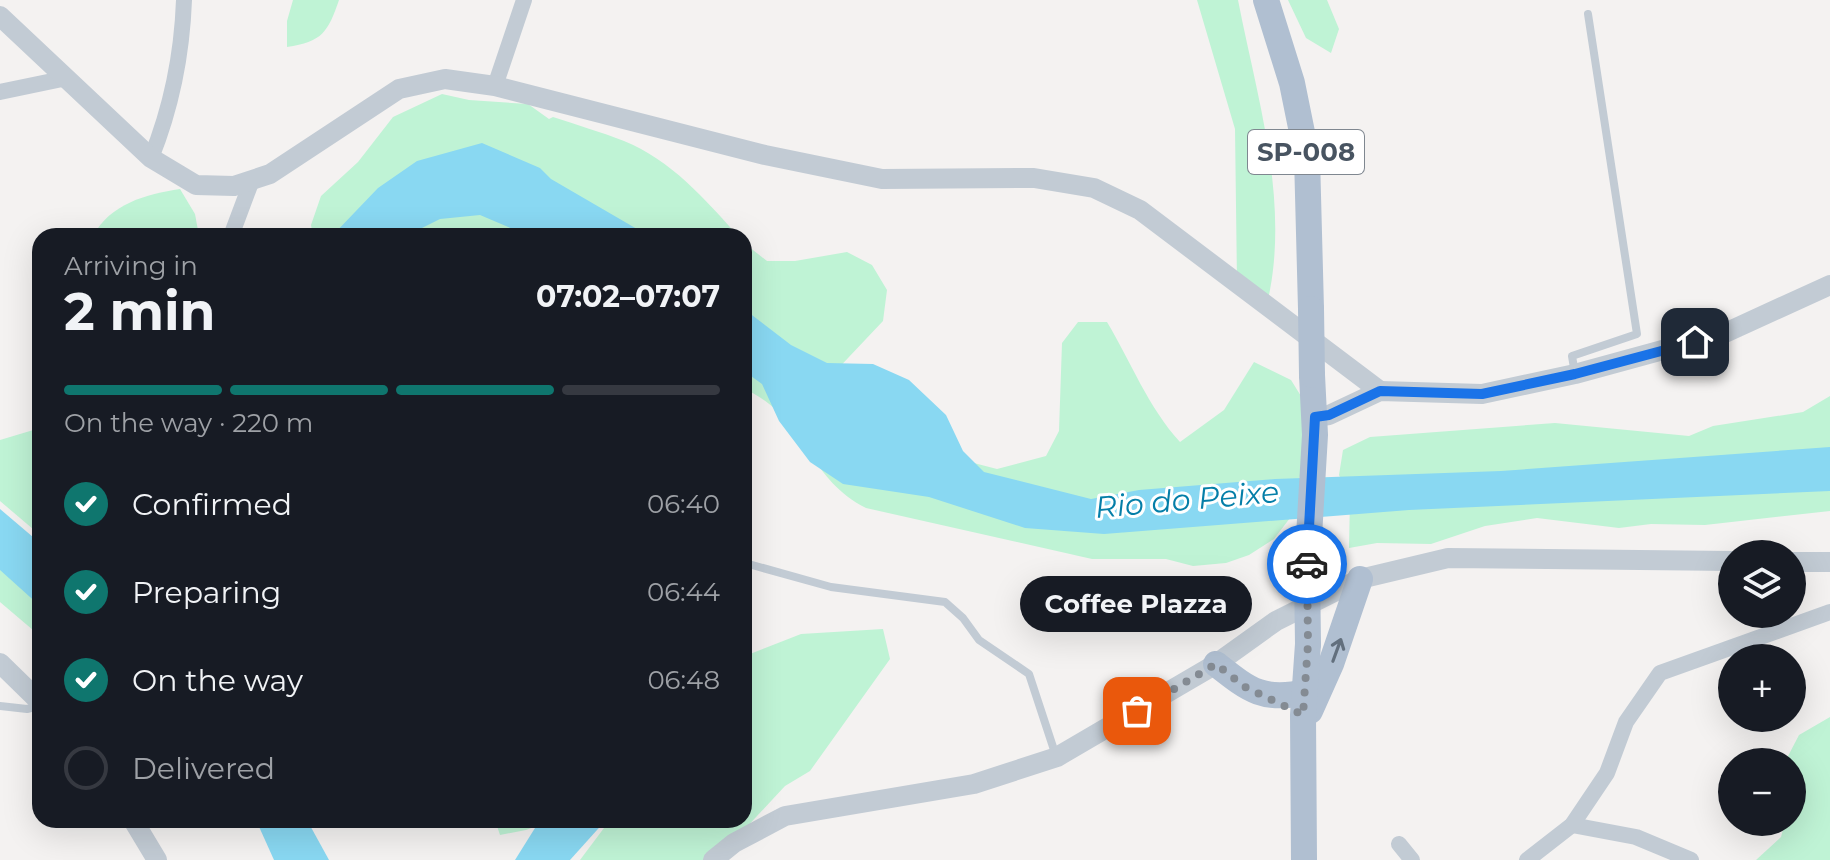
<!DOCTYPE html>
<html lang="en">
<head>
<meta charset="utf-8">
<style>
	:root { --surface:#171b24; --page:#242831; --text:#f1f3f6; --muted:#9ea1a6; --line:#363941; --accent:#0f766e }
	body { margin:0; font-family:Montserrat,sans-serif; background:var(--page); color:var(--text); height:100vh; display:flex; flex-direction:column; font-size:30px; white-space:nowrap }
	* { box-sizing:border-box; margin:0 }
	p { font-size:26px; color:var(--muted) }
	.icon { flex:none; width:44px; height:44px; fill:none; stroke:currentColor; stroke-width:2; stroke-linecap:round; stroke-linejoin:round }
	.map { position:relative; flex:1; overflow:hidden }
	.details { position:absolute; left:32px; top:228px; width:720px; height:600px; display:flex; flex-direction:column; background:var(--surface); border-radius:24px; box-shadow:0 8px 32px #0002 }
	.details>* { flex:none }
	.buttons { position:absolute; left:1718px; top:540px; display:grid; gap:16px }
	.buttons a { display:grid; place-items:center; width:88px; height:88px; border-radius:50%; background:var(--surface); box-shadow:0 8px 32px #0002; font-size:40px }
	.pin { position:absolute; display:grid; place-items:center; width:68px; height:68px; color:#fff; margin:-34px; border-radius:16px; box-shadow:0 4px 12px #0006 }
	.courier { position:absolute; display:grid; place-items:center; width:80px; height:80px; margin:-40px; border:6px solid #1a73e8; border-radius:50%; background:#fff; color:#222; box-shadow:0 2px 10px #0007 }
	.bubble { position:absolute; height:56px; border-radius:28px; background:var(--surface); box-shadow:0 8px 32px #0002; font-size:26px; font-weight:700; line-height:56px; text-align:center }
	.headline em { font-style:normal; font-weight:700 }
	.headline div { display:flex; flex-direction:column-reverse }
	.headline { display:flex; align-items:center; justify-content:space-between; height:136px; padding:0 32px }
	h1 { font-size:52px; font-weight:700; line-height:60px }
	.bar { display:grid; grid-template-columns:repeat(4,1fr); gap:12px 8px; align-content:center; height:96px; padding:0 32px }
	.bar i { height:10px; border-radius:6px; background:var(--line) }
	.bar .active { background:var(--accent) }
	.bar p { grid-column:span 4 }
	ol { padding:0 32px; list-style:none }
	li { display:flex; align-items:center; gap:24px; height:88px }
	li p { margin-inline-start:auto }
	li .icon { padding:8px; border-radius:50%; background:var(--accent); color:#fff; stroke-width:4 }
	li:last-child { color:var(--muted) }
	li i { width:44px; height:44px; border:4px solid var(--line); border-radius:50% }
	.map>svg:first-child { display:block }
</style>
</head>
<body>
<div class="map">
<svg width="1830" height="860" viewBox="0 0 1830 860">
	<rect width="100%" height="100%" fill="#f4f2f1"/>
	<g fill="#bff3d5">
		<path d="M293 0H339C328 32 322 42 287 47V21Z"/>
		<path d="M1197 0H1238C1257 98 1291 204 1267 304L1237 282 1235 129Z"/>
		<path d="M1288 0H1327L1339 29 1331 53 1306 38Z"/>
		<path d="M442 94 469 100 528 104 549 119 553 117C577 125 601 132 624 141 671 160 705 199 738 236H313L311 225 321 196 358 162 393 117Z"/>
		<path d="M180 189 195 214 199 236H93C110 204 146 194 180 189Z"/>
		<path d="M744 243 767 261H795L847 252 872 265 887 290 883 321 831 376 970 462 997 469 1046 456 1059 431 1062 343 1078 322H1107C1131 362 1148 407 1180 442L1224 410 1254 362 1291 380 1309 409V438L1290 518 1274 539 1249 555 1226 563 1193 566 1166 559H1092L866 508C806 477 810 423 749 391L744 392Z"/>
		<path d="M1830 396V511L1705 525 1651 524 1619 528 1537 518 1485 526 1431 544 1377 543 1349 548 1350 499 1339 475 1343 450 1370 437 1555 423 1689 436 1713 426 1803 412Z"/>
		<path d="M40 428V535L0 501V440Z"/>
		<path d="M0 533 40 567V636L0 602Z"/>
		<path d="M883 629 890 659 810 771 785 786 716 860H580L610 820H744V649L750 654 801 634Z"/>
		<path d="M1830 717V860H1756L1781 837 1785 822H1792V762L1786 760 1799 735Z"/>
		<path d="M495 820H552L526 830 500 835Z"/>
	</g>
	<g fill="#89d8f2">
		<path d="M482 143 540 168 551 179 649 236H529L480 215 440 219 406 236H332L378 188 417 161Z"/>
		<path d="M744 309 791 345 827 363 873 364 909 380 946 415 963 451 984 472 1091 499 1139 490 1275 479 1501 471 1830 447V491L1409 510 1104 534 1025 528 929 497 843 484 810 462 779 421 762 384 744 371Z"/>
		<path d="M0 509 40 543V606L0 570Z"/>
		<path d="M256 820H307L329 860H274Z"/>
		<path d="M540 820H606L570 860H515Z"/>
	</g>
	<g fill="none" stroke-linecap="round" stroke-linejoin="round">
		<g stroke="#c2cbd4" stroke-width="8">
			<path d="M1575 374 1572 356 1637 334 1588 14"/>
			<path d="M745 563 831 587 945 602 963 618 979 640 1029 674 1056 756"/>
			<path d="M0 706 27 709 39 706"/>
		</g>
		<g stroke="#c2cbd4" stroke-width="16">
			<path d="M495 86 524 0"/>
			<path d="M0 92 67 78"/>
			<path d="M151 158C172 106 182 55 184 0"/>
			<path d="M231 236 252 180"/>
			<path d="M1572 825 1636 837 1691 860"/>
			<path d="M1399 844 1412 860"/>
			<path d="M1527 860 1572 825 1607 773 1626 722 1660 673 1830 612"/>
		</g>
		<g stroke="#c2cbd4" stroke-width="20">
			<path d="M0 16 151 158 196 185 234 186 270 174 399 89 445 79 495 86 765 155 882 179 1034 178 1094 188 1140 210 1380 391"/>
			<path d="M1315 417 1329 415 1380 391 1482 394 1575 374 1725 333 1830 285"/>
			<path d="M1792 562H1830"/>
			<path d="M0 663 40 702"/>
			<path d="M133 820 157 860"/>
			<path d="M713 860 734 843 785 816 974 784 1057 757 1216 664 1276 621 1360 579 1448 558 1732 561"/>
		</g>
		<g stroke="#b0bfd1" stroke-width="26">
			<path d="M1266 0 1292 83 1307 157 1311 309"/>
			<path d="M1307 570 1315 435 1312 375"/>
			<path d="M1216 664C1249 690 1263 702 1306 692"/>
			<path d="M1310 711 1331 664 1360 579"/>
			<path d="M1304 860 1303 715 1308 644"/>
		</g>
		<g stroke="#b0bfd1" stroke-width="26">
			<path d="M1311 309 1312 375"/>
			<path d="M1307 570 1308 644"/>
		</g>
	</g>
	<defs><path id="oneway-shaft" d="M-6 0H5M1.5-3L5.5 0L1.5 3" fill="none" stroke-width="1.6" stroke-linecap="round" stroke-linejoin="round" transform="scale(2)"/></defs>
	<use stroke="#626f7d" href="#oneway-shaft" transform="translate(1337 650) rotate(-70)"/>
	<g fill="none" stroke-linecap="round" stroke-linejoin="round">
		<path stroke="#848b93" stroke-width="8" stroke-dasharray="0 14.4" d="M1137 711 1216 664 1245 687 1303 715 1308 644 1307 564"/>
		<path stroke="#1a73e8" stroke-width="10" d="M1307 564 1315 417 1329 415 1380 391 1482 394 1575 374 1695 342"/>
	</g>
	<g text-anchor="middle" stroke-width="6" stroke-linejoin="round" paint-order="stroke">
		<rect fill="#fff" stroke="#7f8790" stroke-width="2" x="1248" y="130" width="116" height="44" rx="6"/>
		<g font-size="26" font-weight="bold" fill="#485461">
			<text x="1306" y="161">SP-008</text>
		</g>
		<g font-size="30" font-style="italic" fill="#047ea8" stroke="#fff">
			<text transform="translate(1187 500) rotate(-5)" y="10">Rio do Peixe</text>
		</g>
	</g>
</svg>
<div class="buttons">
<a><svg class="icon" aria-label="layers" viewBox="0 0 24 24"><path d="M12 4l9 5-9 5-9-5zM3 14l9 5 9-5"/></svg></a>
<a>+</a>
<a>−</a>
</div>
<div class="pin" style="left:1137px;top:711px;background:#ea580c"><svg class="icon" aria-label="bag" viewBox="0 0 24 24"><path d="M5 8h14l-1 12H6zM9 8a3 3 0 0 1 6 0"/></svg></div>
<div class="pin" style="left:1695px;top:342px;background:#1f2937"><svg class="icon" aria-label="home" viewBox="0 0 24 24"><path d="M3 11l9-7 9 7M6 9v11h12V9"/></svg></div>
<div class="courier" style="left:1307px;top:564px"><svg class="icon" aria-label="car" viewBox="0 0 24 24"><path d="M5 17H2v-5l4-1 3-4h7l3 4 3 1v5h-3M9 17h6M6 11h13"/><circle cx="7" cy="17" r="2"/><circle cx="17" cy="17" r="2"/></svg></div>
<div class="bubble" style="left:1020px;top:576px;width:232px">Coffee Plazza</div>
<section class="details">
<div class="headline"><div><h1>2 min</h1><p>Arriving in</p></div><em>07:02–07:07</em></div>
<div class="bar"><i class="active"></i><i class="active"></i><i class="active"></i><i></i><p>On the way · 220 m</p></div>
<ol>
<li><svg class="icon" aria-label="check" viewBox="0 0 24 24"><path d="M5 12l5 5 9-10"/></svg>Confirmed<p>06:40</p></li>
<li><svg class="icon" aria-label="check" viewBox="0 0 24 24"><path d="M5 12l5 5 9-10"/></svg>Preparing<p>06:44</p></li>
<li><svg class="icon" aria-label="check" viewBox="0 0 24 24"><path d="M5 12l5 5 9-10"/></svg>On the way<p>06:48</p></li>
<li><i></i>Delivered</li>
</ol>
</section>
</div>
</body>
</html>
